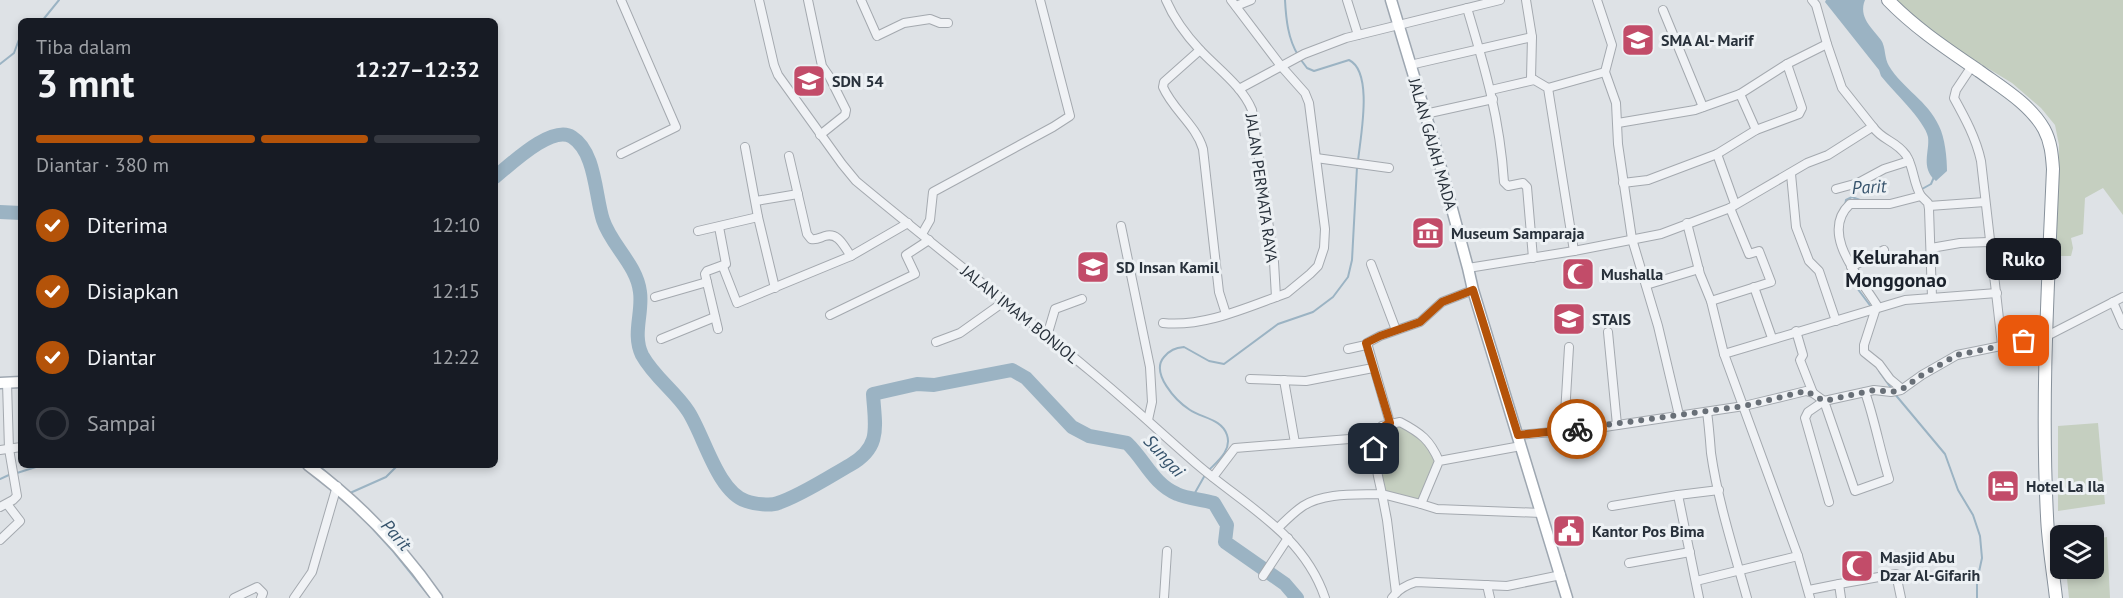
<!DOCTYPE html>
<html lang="id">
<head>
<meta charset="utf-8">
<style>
	:root { --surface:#171b24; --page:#20242c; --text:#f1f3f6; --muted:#9ea1a6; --line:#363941; --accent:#b45309 }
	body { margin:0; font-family:"PT Sans",sans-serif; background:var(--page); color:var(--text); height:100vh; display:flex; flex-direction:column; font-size:22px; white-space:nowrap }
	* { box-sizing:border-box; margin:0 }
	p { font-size:20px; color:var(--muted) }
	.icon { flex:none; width:33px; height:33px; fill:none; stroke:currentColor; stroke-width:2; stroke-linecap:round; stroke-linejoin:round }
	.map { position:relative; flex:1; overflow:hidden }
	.side { position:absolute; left:18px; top:18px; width:480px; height:450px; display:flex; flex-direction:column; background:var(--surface); border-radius:9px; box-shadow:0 3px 9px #0003 }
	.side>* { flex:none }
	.controls { position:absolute; left:2050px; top:525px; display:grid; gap:12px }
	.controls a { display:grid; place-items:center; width:54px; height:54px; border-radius:9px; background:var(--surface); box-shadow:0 3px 9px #0003; font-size:30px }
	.pin { position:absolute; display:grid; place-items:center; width:51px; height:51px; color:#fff; margin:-26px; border-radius:12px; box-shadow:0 3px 9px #0006 }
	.courier { position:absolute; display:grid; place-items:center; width:60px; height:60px; margin:-30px; border:4px solid #b45309; border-radius:50%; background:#fff; color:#222; box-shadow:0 2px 8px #0007 }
	.bubble { position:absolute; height:42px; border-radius:9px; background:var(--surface); box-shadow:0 3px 9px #0003; font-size:20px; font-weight:700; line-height:42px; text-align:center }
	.head em { font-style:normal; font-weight:700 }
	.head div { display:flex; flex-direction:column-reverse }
	.head { display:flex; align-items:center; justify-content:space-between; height:102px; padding:0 18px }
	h1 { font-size:39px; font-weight:700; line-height:45px }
	.bar { display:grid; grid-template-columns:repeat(4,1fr); gap:9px 6px; align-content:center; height:72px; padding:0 18px }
	.bar i { height:8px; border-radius:4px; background:var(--line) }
	.bar .selected { background:var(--accent) }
	.bar p { grid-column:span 4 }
	ol { padding:0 18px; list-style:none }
	li { display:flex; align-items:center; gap:18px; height:66px }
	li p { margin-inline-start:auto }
	li .icon { padding:6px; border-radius:50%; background:var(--accent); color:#fff; stroke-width:4 }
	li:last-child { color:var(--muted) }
	li i { width:33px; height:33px; border:3px solid var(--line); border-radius:50% }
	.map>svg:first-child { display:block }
</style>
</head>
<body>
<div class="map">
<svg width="2123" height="598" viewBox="0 0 2123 598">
	<rect width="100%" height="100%" fill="#dee2e6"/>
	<g fill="#c5cfc0">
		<path d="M1896 0H2123V215L2103 188 2085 198 2083 234 2071 238 2073 248 2071 256H2056L2059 145 2055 125 2041 108 2012 83 1933 35Z"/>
		<path d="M2098 423 2105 504 2058 511V426Z"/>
		<path d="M1400 425 1419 436 1435 459 1434 466 1419 501 1383 490C1379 468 1378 451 1384 428Z"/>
		<path d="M2107 537 2110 598H2069L2066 569 2094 568V539Z"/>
	</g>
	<path fill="#9bb3c3" d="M1826 0H1865C1858 17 1872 28 1881 40 1886 47 1884 58 1889 66 1903 89 1928 101 1939 126 1945 138 1947 158 1947 171L1936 181C1920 168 1930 151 1928 137 1925 121 1892 90 1881 76L1879 70 1825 2Z"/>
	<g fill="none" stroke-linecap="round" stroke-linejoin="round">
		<g stroke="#9bb3c3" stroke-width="2">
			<path d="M1285 0C1286 19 1288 39 1298 55"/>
			<path d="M42 21 59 0"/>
			<path d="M1301 60 1307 68 1314 71 1349 60C1374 72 1360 139 1358 161"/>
			<path d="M0 64 14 53 21 34"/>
			<path d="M1922 189 1931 184 1934 177"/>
			<path d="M1845 206 1846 200 1852 197 1860 200"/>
			<path d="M1846 264 1857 288 1872 308"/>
			<path d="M1879 371 1891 388"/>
			<path d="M1894 393 1945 454 1958 490 1973 515 1980 536 1982 558 1977 581V598"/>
			<path d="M318 465 334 479"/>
			<path d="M1209 470C1218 461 1232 450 1227 435 1222 419 1202 418 1190 410 1176 401 1150 373 1164 357 1170 350 1175 348 1184 347L1209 361 1224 364 1278 324 1313 312 1333 297 1348 277 1352 260 1357 167"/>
			<path d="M17 473 42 465"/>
			<path d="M0 479 11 474"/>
			<path d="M350 493 386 477 396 467 407 465"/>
			<path d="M1192 498 1205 475"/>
			<path d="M362 517 393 551 430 597"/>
		</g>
		<g stroke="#9bb3c3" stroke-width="14">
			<path d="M495 177C510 165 552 124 572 137 596 152 595 196 603 220 611 245 637 265 640 292 643 313 632 334 642 355 654 377 675 391 688 411 704 435 717 491 746 501 754 504 771 506 778 503 800 496 829 477 850 465 882 447 875 426 873 394L917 384 934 385 1012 370 1026 378 1072 427 1089 436 1127 443C1145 460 1153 484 1177 494 1188 499 1202 499 1214 503L1227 525 1225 542 1285 584 1297 598"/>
			<path d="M0 212 21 213"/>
		</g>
		<g stroke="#a4a9af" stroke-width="10">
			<g id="minor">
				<path d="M759 0 774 65 778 75 842 164 856 181C933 245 1012 306 1089 370 1127 401 1162 434 1199 466 1246 506 1304 535 1325 598"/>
				<path d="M808 0 822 66 829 76 846 110 845 115 820 135"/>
				<path d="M861 0 877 36 904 23 930 19 940 23H948"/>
				<path d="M1166 0C1174 19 1186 35 1200 50 1218 69 1242 86 1252 110L1274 262 1276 297"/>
				<path d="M1347 0 1358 35"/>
				<path d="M1526 0 1532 37 1531 78 1548 88 1574 251"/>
				<path d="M1597 0 1612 45 1605 72 1616 103 1618 144 1632 239 1658 326 1679 415"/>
				<path d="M1236 6 1251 0"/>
				<path d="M1467 8C1485 68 1500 119 1504 182L1508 186 1523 183 1527 187 1533 258"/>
				<path d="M1663 10 1703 107"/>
				<path d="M1200 50 1164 82 1163 87C1173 110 1196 125 1203 149L1219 292 1226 314"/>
				<path d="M1410 65 1532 37"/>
				<path d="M1972 66 1956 90 1954 98C1965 118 1976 138 1981 161L2002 345"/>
				<path d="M1548 88 1605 72"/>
				<path d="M1239 89 1304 54 1346 38 1500 0"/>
				<path d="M1491 90 1534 80"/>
				<path d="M1740 94 1756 130"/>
				<path d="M1425 114 1493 99"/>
				<path d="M1618 123 1695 110 1740 94 1787 64 1827 44 1816 5 1812 0"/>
				<path d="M1873 127C1883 141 1895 140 1906 155 1914 167 1913 183 1921 196L1890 204H1850C1818 234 1862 280 1878 307"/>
				<path d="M745 147 758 217 775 288"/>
				<path d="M621 154 676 127 621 0"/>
				<path d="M1717 154 1735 204"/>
				<path d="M789 156 807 234 811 239C817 240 819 238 825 236 839 232 844 247 851 256L908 223"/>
				<path d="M1316 158 1389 168"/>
				<path d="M1791 174 1796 227 1809 261 1819 271 1836 321"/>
				<path d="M1623 183 1648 180 1717 154 1756 130 1799 114 1802 108 1787 64"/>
				<path d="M1836 189 1858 183 1884 169 1909 161"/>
				<path d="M1921 196 1928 203 1929 209 1932 297"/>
				<path d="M756 201 798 194"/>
				<path d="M1929 206 1985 202"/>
				<path d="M1687 223 1700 274 1711 301 1724 354 1798 556 1810 598"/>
				<path d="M1121 226 1150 367 1152 402 1148 420"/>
				<path d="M698 231 758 217"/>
				<path d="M922 234 930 220 933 192 1053 127 1070 116 1040 0"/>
				<path d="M1931 248 1960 243 1989 242"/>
				<path d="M1371 264 1396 330"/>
				<path d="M723 267 737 303 851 256"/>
				<path d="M1851 267 1884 250"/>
				<path d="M1468 268 1574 251 1661 234 1730 208 1807 163 1828 155 1869 129 1873 127 1842 88 1827 44"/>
				<path d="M1646 285 1699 269"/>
				<path d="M1754 287 1772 338"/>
				<path d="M655 297 707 282"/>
				<path d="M1711 301 1771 282 1759 251 1749 254 1730 208"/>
				<path d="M2113 302 2123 325"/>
				<path d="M1876 308 1864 345V352L1879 364 1890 379 1902 389"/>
				<path d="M830 315 915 274 906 255 929 240"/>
				<path d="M1163 323C1201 327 1241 310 1276 297L1287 293 1310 274 1318 266 1324 248 1325 229 1309 103 1305 93 1281 66 1231 0"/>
				<path d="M718 329 705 274 707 271 726 264 719 227"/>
				<path d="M1796 331 1803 355 1800 360 1813 393"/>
				<path d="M1608 332 1617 425"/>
				<path d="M1047 336 1055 309 1082 299"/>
				<path d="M661 339 715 317"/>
				<path d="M936 342 960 333 1005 301"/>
				<path d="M1348 349 1366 345"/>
				<path d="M1724 354 1905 300 1997 293"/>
				<path d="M1250 379 1306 381 1373 368"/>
				<path d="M1284 380 1295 443"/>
				<path d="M1824 401 1855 491 1889 479C1880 450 1875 421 1865 392"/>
				<path d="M1707 412C1709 426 1710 440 1711 453 1718 502 1734 551 1747 598"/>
				<path d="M1390 423 1367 343 1380 336 1420 322 1442 302 1473 290"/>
				<path d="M1564 431 1569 347"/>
				<path d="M1518 435 1598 428 1744 406 1806 391 1813 393 1824 401"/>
				<path d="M0 450 21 447"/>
				<path d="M1439 461 1421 504 1382 494C1377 471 1369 447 1382 426L1400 422C1421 433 1430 440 1439 461L1521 446"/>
				<path d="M1213 477 1235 448 1375 437"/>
				<path d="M1829 502 1805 418 1808 412 1824 401 1874 390 1891 392 1901 390 1922 375 1957 355 2045 337 2123 297"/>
				<path d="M1421 504 1437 509 1541 513"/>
				<path d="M1612 506 1678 495"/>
				<path d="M0 507 13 500 17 496 9 449 7 383"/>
				<path d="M1278 528C1286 520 1294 512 1303 506 1325 492 1357 495 1382 494L1387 520 1396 593"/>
				<path d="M0 540 20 521 7 504"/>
				<path d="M1629 563 1690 552"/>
				<path d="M1263 576 1288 538"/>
				<path d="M1696 581 1798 556"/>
				<path d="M1839 584 1896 574 1901 598"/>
				<path d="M1487 585 1490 598"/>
				<path d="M1809 590 1839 584 1841 598"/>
				<path d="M234 598 257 587 263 593 261 598"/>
				<path d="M294 598 312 572 337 486"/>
				<path d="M1164 598 1167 551"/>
				<path d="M1392 598C1398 589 1406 585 1416 582L1507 586 1561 575"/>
				<path d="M1699 598 1678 495 1719 490"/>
			</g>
		</g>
		<g stroke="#9ea7b1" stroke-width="13">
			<g id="major">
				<path d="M1391 0 1435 146 1468 268 1473 290 1567 598"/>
				<path d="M0 383 21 382"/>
				<path d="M308 465C359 503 401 546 437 598"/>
			</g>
		</g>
		<g stroke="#87919b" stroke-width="14">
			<path id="highway" d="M1888 0C1915 28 1947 49 1979 71 2001 87 2030 104 2044 129 2051 142 2052 155 2053 169 2048 285 2041 400 2047 516 2048 543 2053 571 2056 598"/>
		</g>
		<use href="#minor" stroke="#f0f2f5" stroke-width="8"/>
		<use href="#major" stroke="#fff" stroke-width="10"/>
		<use href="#highway" stroke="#fff" stroke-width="12"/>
	</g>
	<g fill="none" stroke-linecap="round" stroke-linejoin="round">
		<path stroke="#686f77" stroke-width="6" stroke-dasharray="0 10.8" d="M1577 429 1744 406 1806 391 1824 401 1874 390 1891 392 1901 390 1922 375 1957 355 2024 341"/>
		<path stroke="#b45309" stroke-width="8" d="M1374 449C1375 436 1377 428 1390 423L1366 343 1380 336 1420 322 1442 302 1473 290 1518 435 1577 429"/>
	</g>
	<defs>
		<g id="school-square" transform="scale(1.725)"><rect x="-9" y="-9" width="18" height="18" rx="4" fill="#c24c69" stroke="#edf1f4"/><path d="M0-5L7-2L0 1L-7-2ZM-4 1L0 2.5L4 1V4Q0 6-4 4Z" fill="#fff"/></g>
		<g id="museum-square" transform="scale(1.725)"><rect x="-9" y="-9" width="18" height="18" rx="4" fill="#c24c69" stroke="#edf1f4"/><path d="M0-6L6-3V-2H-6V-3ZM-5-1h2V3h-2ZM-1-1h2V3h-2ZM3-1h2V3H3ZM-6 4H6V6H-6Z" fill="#fff"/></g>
		<g id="mosque-square" transform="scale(1.725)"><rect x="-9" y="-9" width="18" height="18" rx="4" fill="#c24c69" stroke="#edf1f4"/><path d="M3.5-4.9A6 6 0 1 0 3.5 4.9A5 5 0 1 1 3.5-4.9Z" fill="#fff"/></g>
		<g id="university-square" transform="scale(1.725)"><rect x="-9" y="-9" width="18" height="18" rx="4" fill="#c24c69" stroke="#edf1f4"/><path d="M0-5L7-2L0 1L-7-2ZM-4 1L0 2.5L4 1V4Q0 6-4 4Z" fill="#fff"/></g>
		<g id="hotel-square" transform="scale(1.725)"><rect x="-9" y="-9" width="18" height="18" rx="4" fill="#c24c69" stroke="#edf1f4"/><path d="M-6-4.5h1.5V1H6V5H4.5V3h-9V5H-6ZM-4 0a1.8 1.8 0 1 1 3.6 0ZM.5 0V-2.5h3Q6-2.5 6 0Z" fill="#fff"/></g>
		<g id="civic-square" transform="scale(1.725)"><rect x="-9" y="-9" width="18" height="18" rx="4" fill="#c24c69" stroke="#edf1f4"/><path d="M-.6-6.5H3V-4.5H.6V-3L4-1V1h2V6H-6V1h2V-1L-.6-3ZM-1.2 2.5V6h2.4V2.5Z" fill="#fff"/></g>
	</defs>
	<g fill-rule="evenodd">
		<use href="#school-square" x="1638" y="40"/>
		<use href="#school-square" x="809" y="81"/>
		<use href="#museum-square" x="1428" y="233"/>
		<use href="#school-square" x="1093" y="267"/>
		<use href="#mosque-square" x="1578" y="274"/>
		<use href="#university-square" x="1569" y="319"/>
		<use href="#hotel-square" x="2003" y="486"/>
		<use href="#civic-square" x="1569" y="531"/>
		<use href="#mosque-square" x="1857" y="566"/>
	</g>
	<g text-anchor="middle" stroke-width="6" stroke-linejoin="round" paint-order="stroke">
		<g font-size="16" font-weight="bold" fill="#28313b" stroke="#edf1f4" text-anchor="start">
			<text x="1661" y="46">SMA Al- Marif</text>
			<text x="832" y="87">SDN 54</text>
			<text x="1451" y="239">Museum Samparaja</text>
			<text x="1116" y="273">SD Insan Kamil</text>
			<text x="1601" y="280">Mushalla</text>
			<text x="1592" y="325">STAIS</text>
			<text x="2026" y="492">Hotel La Ila</text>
			<text x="1592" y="537">Kantor Pos Bima</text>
			<text x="1880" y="563">Masjid Abu<tspan x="1880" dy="18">Dzar Al-Gifarih</tspan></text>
		</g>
		<g font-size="16" fill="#28313b" stroke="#edf1f4">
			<text transform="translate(1433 144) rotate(74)" y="6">JALAN GAJAH MADA</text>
			<text transform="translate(1262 188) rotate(82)" y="6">JALAN PERMATA RAYA</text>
			<text transform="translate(1020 314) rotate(39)" y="6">JALAN IMAM BONJOL</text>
		</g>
		<g font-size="18" font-style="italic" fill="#36536c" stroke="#edf1f4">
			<text transform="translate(1869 187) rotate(-3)" y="6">Parit</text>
			<text transform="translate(1164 456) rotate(47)" y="6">Sungai</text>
			<text transform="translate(396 535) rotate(48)" y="6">Parit</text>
		</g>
		<g font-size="20" font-weight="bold" fill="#1b222c" stroke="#edf1f4">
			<text x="1896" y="264">Kelurahan<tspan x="1896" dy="23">Monggonao</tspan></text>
		</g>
	</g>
</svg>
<div class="controls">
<a><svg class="icon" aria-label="layers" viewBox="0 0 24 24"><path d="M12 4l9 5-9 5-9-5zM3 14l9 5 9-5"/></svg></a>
</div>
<div class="pin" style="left:2024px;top:341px;background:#ea580c"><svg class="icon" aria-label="bag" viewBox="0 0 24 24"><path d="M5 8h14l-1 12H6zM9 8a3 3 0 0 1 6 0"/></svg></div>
<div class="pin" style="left:1374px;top:449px;background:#1f2937"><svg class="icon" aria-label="home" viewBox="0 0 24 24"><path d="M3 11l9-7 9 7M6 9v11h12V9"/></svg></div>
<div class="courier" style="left:1577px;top:429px"><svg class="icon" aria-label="bike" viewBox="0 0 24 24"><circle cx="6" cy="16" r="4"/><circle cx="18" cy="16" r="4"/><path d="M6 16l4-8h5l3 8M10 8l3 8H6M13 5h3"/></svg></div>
<div class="bubble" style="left:1986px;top:238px;width:75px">Ruko</div>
<section class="side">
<div class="head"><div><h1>3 mnt</h1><p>Tiba dalam</p></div><em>12:27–12:32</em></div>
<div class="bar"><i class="selected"></i><i class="selected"></i><i class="selected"></i><i></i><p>Diantar · 380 m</p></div>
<ol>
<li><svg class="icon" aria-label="check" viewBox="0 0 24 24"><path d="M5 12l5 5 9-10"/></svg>Diterima<p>12:10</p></li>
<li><svg class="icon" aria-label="check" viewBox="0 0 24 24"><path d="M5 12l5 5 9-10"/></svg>Disiapkan<p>12:15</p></li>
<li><svg class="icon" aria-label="check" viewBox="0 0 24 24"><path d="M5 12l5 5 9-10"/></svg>Diantar<p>12:22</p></li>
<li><i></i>Sampai</li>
</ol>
</section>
</div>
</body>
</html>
